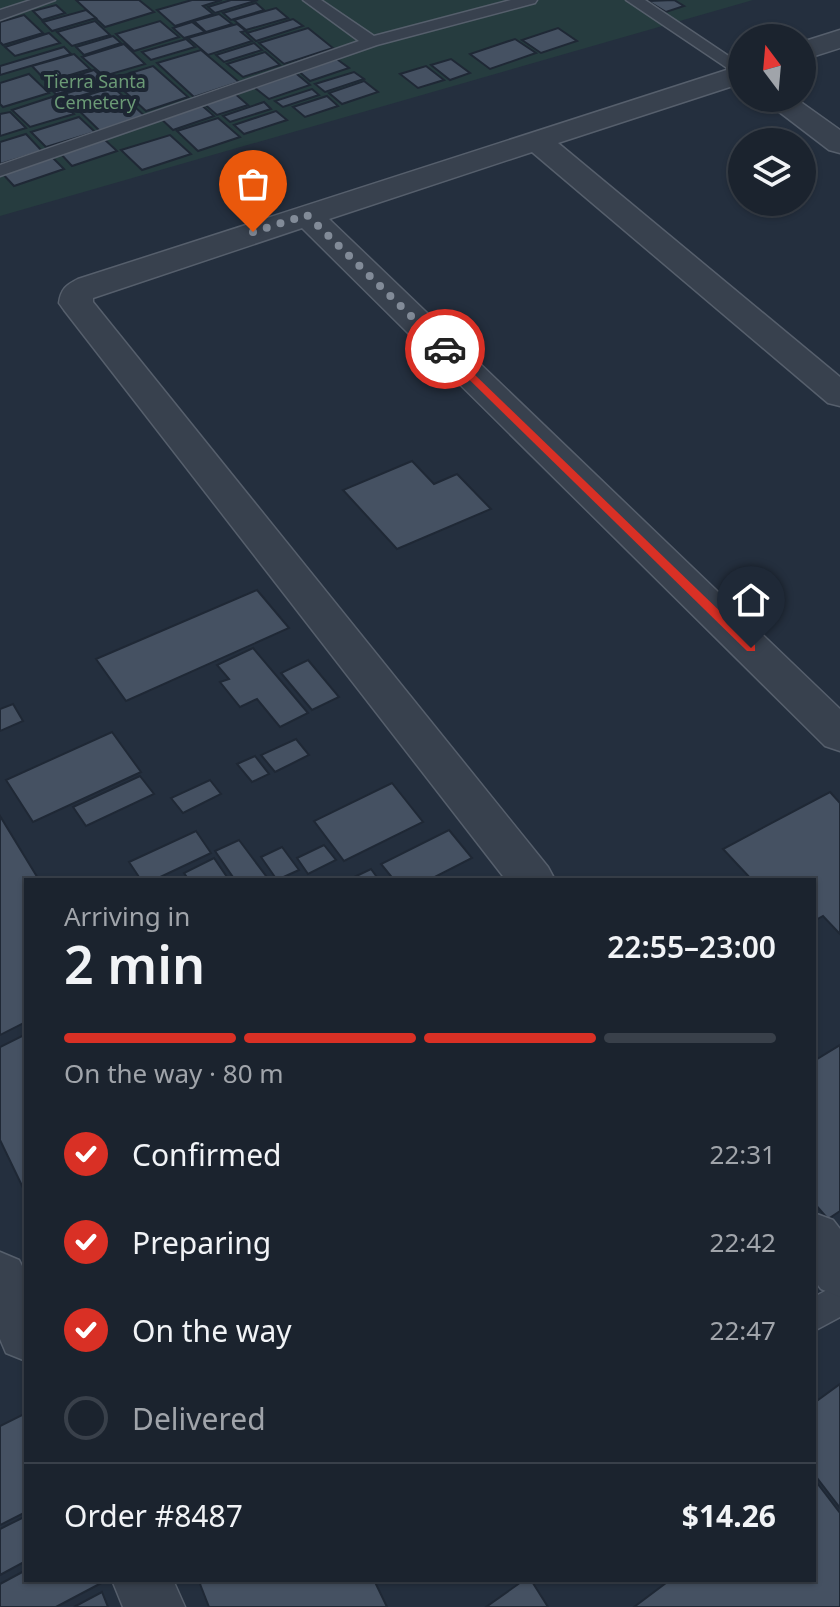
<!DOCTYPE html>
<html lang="en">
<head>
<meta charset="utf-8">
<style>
	:root { --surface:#1b232e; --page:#242b36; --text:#f1f3f6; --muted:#a0a4aa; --line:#39404a; --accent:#d93025 }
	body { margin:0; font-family:"Noto Sans",sans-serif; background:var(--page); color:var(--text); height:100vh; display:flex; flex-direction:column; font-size:30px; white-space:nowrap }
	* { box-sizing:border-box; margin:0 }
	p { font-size:26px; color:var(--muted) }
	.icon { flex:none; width:44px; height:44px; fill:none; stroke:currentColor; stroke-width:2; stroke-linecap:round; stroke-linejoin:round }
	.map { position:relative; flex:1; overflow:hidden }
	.details { position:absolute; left:24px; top:878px; width:792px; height:704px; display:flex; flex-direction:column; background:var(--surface); border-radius:0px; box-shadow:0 2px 6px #0004,0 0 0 2px var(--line) }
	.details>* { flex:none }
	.needle { width:52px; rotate:344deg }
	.buttons { position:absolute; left:728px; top:24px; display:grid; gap:16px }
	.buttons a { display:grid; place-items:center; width:88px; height:88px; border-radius:50%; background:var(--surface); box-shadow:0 2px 6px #0004,0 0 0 2px var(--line); font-size:40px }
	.pin { position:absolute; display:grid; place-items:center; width:68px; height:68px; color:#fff; margin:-82px -34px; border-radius:50% 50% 50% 0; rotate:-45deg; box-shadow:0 0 8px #0007 }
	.pin .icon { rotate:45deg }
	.courier { position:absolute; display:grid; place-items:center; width:80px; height:80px; margin:-40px; border:6px solid #d93025; border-radius:50%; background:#fff; color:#222; box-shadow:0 2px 10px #0007 }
	.overview em { font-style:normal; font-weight:600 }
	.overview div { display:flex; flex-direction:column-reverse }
	.overview { display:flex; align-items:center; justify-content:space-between; height:136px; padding:0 40px }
	h1 { font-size:52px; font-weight:600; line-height:60px }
	.bar { display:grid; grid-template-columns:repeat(4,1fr); gap:12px 8px; align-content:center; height:96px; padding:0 40px }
	.bar i { height:10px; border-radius:6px; background:var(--line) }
	.bar .current { background:var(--accent) }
	.bar p { grid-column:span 4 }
	.line { display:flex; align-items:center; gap:20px; padding:0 40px; border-top:2px solid var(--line) }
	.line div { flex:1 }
	ol { padding:0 40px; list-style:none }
	li { display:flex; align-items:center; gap:24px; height:88px }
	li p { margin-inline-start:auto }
	li .icon { padding:8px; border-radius:50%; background:var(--accent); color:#fff; stroke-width:4 }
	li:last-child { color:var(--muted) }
	li i { width:44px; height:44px; border:4px solid var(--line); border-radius:50% }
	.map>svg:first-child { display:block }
</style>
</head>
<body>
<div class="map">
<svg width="840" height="1607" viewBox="0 0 840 1607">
	<rect width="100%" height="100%" fill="#242f3e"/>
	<path fill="#263c3f" d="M0 0H753L0 216Z"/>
	<g fill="#455162" stroke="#1f2835" stroke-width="2">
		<path d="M76 0H139L154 12 105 27Z"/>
		<path d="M192 0H222L203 6 213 14 175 26 157 10Z"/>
		<path d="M231 0H258L215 13 208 7Z"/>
		<path d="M674 0 684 6 666 12 648 1Z"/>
		<path d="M256 3 264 10 231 20 223 13Z"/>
		<path d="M56 5 65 13 42 20 33 11Z"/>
		<path d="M276 8 288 18 246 30 234 20Z"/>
		<path d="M86 10 96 18 52 31 43 22Z"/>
		<path d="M219 14 232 24 206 32 194 21Z"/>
		<path d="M24 15 43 33 3 45 0 42V22Z"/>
		<path d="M293 19 303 26 256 41 247 33Z"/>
		<path d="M95 21 110 35 72 46 57 32Z"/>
		<path d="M160 21 179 37 134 51 116 34Z"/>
		<path d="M192 22 205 32 184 38 173 28Z"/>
		<path d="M237 24 246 31 241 32 252 41 208 55 188 38Z"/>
		<path d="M308 28 333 48 284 64 259 43Z"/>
		<path d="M558 28 577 41 541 53 522 40Z"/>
		<path d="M49 33 60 43 15 56 5 47Z"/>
		<path d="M113 36 121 43 84 55 76 47Z"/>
		<path d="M186 39 195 47 151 60 142 52Z"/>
		<path d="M515 39 536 53 490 69 470 54Z"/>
		<path d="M254 43 262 50 224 62 216 55Z"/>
		<path d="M124 44 145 64 104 76 82 57Z"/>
		<path d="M64 47 71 54 0 75V66Z"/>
		<path d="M201 50 239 82 194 97 157 63Z"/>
		<path d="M265 52 280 65 243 77 227 64Z"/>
		<path d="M74 54 90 69 47 82 32 66Z"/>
		<path d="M334 57 349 68 310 81 296 69Z"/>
		<path d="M451 59 470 73 450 80 431 65Z"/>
		<path d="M153 66 188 97 146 111 111 79Z"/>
		<path d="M426 66 444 80 418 88 400 74Z"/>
		<path d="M94 70 105 80 57 95 46 85Z"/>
		<path d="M292 70 310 85 269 99 250 84Z"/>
		<path d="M354 72 364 79 325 92 315 84Z"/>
		<path d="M29 74 49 93 3 107 0 104V83Z"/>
		<path d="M107 81 113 86 70 99 64 94Z"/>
		<path d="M364 81 378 92 342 104 329 93Z"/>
		<path d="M113 87 147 118 101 132 69 101Z"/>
		<path d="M312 89 319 95 283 107 275 101Z"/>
		<path d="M233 92 248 105 217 115 202 102Z"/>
		<path d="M55 96 74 114 30 127 12 110Z"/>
		<path d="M327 96 338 106 305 117 293 107Z"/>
		<path d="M264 102 271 109 230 122 223 116Z"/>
		<path d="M199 103 214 116 173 130 158 116Z"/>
		<path d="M276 111 287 120 244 134 234 125Z"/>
		<path d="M10 112 26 128 0 136V114Z"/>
		<path d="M79 117 95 132 46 147 31 132Z"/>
		<path d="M218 118 240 137 198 151 177 131Z"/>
		<path d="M26 134 42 151 0 164V142Z"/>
		<path d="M170 135 191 154 142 170 121 150Z"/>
		<path d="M103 138 117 151 72 166 59 152Z"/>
		<path d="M51 156 64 169 14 186 1 172Z"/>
		<path d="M412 461 434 484 457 474 491 509 397 549 343 490Z"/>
		<path d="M257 590 289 628 126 701 96 659Z"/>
		<path d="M253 648 308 713 280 727 257 699 240 707 220 682 229 679 217 665Z"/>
		<path d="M308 660 339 697 312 710 281 673Z"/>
		<path d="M13 704 23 721 0 731V709Z"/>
		<path d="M112 732 141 772 33 822 6 780Z"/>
		<path d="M296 739 309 755 275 772 261 755Z"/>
		<path d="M255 756 269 774 252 782 237 764Z"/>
		<path d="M140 776 154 794 86 826 73 807Z"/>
		<path d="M210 780 221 794 183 813 171 798Z"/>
		<path d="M392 783 423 822 344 861 314 821Z"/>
		<path d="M830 792 840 803V934L823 916 814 921V880H752L723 849Z"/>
		<path d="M0 816 39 880H26V1022L0 1035Z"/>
		<path d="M449 830 472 858 429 880H394L381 864Z"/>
		<path d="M196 831 211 853 154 880H141L129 862Z"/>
		<path d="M239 840 269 880H235L215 851Z"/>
		<path d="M324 845 336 860 308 874 297 858Z"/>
		<path d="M282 847 299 870 277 880 261 857Z"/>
		<path d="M214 858 229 880H189L184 873Z"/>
		<path d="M371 869 379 880H348Z"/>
		<path d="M26 1034V1194L0 1140V1047Z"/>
		<path d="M840 1045V1211L828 1219 814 1203V1061Z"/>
		<path d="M840 1384V1508L814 1474V1403Z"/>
		<path d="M26 1413V1512L0 1525V1426Z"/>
		<path d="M814 1479 840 1513V1607H634L670 1580H814Z"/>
		<path d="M26 1516V1561L0 1575V1529Z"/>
		<path d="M26 1570V1580H107L56 1607H0V1584Z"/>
		<path d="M207 1580H374L387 1607H209L200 1584Z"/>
		<path d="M524 1580H531L548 1607H486Z"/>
		<path d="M102 1592 108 1607H74Z"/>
	</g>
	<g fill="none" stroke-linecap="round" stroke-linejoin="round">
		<g stroke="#565f6c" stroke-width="3">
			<g id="service">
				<path d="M31 0H55L0 20V10Z"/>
				<path d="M303 0H321L374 36 511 0H537L535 3 377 45 0 176V165L359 41Z"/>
				<path d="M626 0H645L742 65V78Z"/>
				<path d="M840 1283V1317L814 1331V1297Z"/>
			</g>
		</g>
		<g stroke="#565f6c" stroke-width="3">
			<g id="minor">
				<path d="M840 30V48L802 60V42Z"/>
				<path d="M742 65V83L558 143 840 377V406L828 403 532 152 329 219 840 709V751L825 746 302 228 93 298V302L548 867 555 880H506L64 310 59 303C61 289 66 285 78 279Z"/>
				<path d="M761 98H795L840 130V153L829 150Z"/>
				<path d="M814 1213 833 1220 840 1229V1297L821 1289 814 1280Z"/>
				<path d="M0 1252 19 1260 26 1274V1361L6 1353 0 1339Z"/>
				<path d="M112 1580H173L185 1607H123Z"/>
			</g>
		</g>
		<use href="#service" fill="#38414e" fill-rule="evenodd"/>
		<use href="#minor" fill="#38414e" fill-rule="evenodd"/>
	</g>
	<path fill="#d93025" d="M445 346 755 645V651H747L441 352 440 349Z"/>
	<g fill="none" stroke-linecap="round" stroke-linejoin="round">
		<path stroke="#828b98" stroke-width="8" stroke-dasharray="0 14.4" d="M253 232 307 215 445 349"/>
	</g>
	<g text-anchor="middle" stroke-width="8" stroke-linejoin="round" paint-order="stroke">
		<g font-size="18" fill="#6b9a76" stroke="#1d2633">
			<text x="95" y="88">Tierra Santa<tspan x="95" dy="21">Cemetery</tspan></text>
		</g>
	</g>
</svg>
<div class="buttons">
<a><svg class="needle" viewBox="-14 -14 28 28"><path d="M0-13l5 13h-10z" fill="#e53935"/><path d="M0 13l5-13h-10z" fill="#a0a4aa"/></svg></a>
<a><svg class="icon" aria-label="layers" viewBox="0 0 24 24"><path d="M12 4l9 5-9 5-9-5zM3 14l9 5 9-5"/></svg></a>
</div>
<div class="pin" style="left:253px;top:232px;background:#ea580c"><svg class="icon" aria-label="bag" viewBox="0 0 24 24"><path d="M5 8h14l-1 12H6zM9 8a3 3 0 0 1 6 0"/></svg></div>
<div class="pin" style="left:751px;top:648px;background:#1f2937"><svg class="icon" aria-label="home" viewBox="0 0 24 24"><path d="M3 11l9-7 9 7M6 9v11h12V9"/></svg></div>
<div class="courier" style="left:445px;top:349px"><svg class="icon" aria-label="car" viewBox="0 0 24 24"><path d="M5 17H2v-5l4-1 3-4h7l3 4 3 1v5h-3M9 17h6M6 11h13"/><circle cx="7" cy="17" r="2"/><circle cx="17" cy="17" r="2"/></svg></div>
<section class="details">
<div class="overview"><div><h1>2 min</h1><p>Arriving in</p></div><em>22:55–23:00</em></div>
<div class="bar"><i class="current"></i><i class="current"></i><i class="current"></i><i></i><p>On the way · 80 m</p></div>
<ol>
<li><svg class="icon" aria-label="check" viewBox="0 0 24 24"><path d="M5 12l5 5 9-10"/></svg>Confirmed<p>22:31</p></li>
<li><svg class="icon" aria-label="check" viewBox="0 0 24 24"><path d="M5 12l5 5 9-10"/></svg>Preparing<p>22:42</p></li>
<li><svg class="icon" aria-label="check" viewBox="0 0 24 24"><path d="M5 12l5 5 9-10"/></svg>On the way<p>22:47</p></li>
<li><i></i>Delivered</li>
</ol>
<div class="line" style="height:104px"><div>Order #8487</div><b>$14.26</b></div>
</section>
</div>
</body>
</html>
